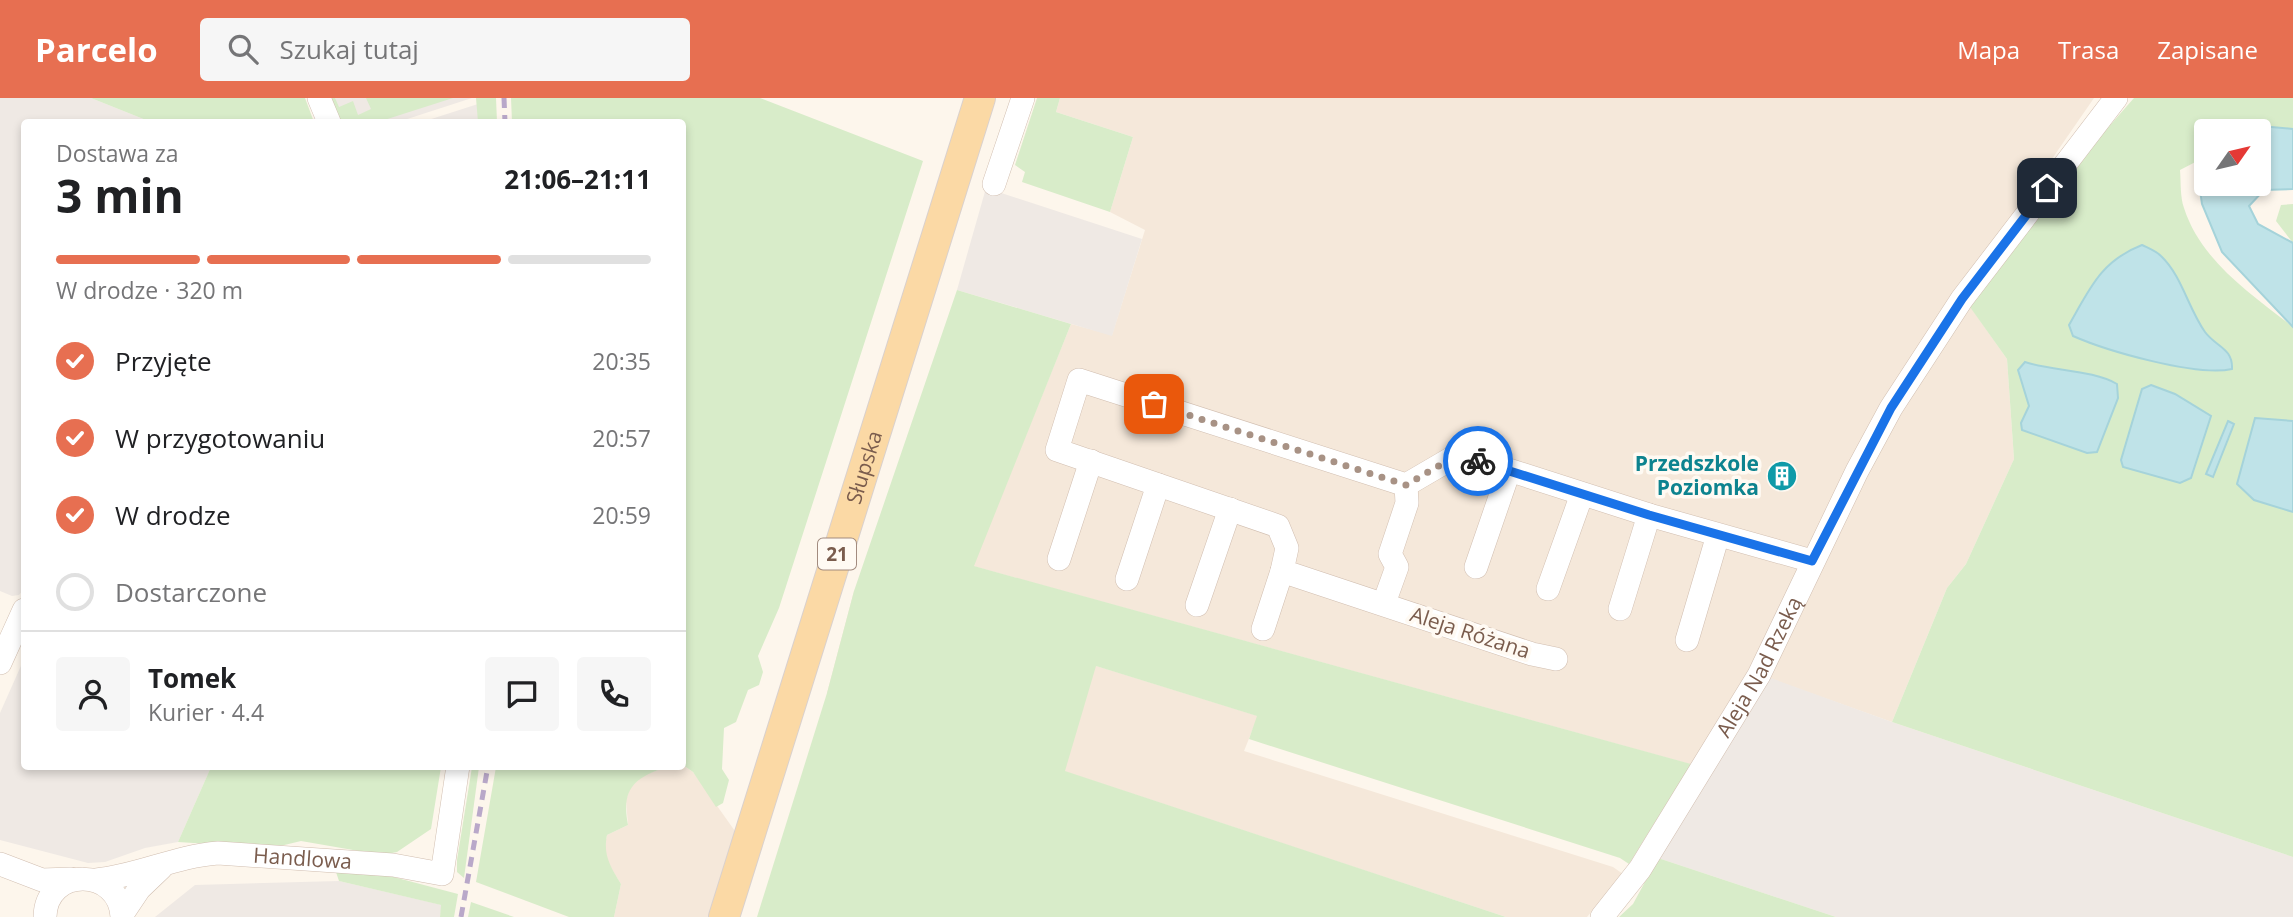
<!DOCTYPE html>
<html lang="pl">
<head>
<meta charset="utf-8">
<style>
	:root { --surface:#fff; --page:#f6f6f6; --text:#202124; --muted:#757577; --line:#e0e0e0; --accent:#e76f51 }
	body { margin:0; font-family:"Open Sans",sans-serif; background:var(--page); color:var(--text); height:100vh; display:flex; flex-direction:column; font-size:26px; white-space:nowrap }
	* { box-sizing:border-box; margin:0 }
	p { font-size:23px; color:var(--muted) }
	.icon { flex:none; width:38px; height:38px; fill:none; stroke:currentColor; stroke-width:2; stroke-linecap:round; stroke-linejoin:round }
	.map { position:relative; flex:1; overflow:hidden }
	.details { position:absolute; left:21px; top:21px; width:665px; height:651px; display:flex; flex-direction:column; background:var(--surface); border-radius:7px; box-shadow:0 4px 10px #0003 }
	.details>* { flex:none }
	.needle { width:46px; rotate:56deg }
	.buttons { position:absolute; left:2194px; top:21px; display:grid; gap:14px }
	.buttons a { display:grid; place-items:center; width:77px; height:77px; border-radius:7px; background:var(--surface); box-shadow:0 4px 10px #0003; font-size:35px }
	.pin { position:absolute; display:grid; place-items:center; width:60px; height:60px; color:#fff; margin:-30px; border-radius:14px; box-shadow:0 4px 10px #0006 }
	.courier { position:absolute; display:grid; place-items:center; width:70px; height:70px; margin:-35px; border:5px solid #1a73e8; border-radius:50%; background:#fff; color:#222; box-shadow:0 2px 9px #0007 }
	.summary em { font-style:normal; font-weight:700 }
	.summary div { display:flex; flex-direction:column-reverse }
	.summary { display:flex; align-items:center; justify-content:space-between; height:119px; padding:0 35px }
	h1 { font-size:46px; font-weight:700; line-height:52px }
	.bar { display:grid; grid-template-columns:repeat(4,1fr); gap:10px 7px; align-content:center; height:84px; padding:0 35px }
	.bar i { height:9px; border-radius:5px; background:var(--line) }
	.bar .active { background:var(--accent) }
	.bar p { grid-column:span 4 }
	.line { display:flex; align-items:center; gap:18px; padding:0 35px; border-top:2px solid var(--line) }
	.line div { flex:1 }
	.round { display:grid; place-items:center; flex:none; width:74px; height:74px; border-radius:7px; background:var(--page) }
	ol { padding:0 35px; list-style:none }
	li { display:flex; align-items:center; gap:21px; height:77px }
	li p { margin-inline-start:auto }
	li .icon { padding:7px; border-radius:50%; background:var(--accent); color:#fff; stroke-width:4 }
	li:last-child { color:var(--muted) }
	li i { width:38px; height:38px; border:4px solid var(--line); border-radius:50% }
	header { display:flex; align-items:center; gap:42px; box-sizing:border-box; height:98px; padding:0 35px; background:var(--accent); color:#fff }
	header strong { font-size:33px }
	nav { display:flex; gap:38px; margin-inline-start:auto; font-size:24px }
	.search { width:490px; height:63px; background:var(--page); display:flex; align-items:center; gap:18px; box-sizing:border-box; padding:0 24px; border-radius:7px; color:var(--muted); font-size:26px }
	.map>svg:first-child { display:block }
</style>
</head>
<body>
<header>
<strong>Parcelo</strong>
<div class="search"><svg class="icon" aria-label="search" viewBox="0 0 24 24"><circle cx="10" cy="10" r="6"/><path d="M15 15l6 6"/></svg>Szukaj tutaj</div>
<nav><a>Mapa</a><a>Trasa</a><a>Zapisane</a></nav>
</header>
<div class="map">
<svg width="2293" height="819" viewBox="0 0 2293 819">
	<rect width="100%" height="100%" fill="#fdf6ec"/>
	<g fill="#f5e8da">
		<path d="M1060 0H2094L1960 194 2007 261 2014 361 1966 466 1947 490 1892 624 1768 580 1704 670 973 468 1071 226 1112 237 1145 132 1110 114 1133 39 1056 14Z"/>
		<path d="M854 493 1258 618 1244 653 1613 769 1623 776 1587 819H1506L827 595Z"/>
		<path d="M683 667 693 674 737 736 710 819H614L621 786 608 765 604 751 607 737 628 727 626 702 630 690 641 678 666 669Z"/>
	</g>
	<g fill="#efe9e4">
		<path d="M0 0H91L151 24H24V491L19 497 12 498 0 493Z"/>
		<path d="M329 0H472L398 24H338Z"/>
		<path d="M478 6V24H422Z"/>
		<path d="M986 90 1142 141 1112 238 957 192Z"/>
		<path d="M24 561V668L211 669 178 744 145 750 105 764 88 765 0 742V615Z"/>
		<path d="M1768 579 1892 624 2293 759V819H1836L1658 760Z"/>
		<path d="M339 783 442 807 440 819H155L195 787Z"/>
	</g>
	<g fill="#d8ecc9">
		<path d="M91 0H305L314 24H151Z"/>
		<path d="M329 0H335L339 9 353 3 358 17 371 11 366 0H453L378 24H338Z"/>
		<path d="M476 0H496L497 24H478Z"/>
		<path d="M511 0H760L923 63 779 510 758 558 763 574 759 587 748 592 736 624 724 630 722 671 729 682 723 705 716 709 693 674 683 667 682 24H512Z"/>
		<path d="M1037 0H1060L1056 14 1133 39 1110 114 1022 84 1025 74 1015 67Z"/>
		<path d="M2134 0H2293V31L2250 27 2242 33H2207V58L2180 72C2181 84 2180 99 2184 110 2201 163 2251 196 2293 229V759L1892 624 1947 490 1966 466 2014 361 2007 261 1970 209 2090 50Z"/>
		<path d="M2293 106V145L2276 123 2281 107Z"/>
		<path d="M957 192 1071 226 974 468 1691 666 1629 766 1620 760 1249 641 1257 618 1096 568 1065 673 1506 819H757L827 595 854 493Z"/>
		<path d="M211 669H441L431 731 397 754 382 757 301 743 272 750 178 744Z"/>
		<path d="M472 669H479L464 780 457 774V762Z"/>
		<path d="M496 669H666C634 680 621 691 628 727L607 737C603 757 610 768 621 786L614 819H569L476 784Z"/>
		<path d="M1658 760 1836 819H1619L1633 806Z"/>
		<path d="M335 771 386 777 458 796 454 819H440L441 807 339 783Z"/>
		<path d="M471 804 514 819H468Z"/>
	</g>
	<g fill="#bfe3e8" stroke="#a5d3da" stroke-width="2">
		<path d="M2249 27 2293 31V91L2264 92 2249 108 2258 126 2293 145V229L2222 154 2202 106 2197 71 2207 59V86H2259V33H2242Z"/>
		<path d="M2142 147C2148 150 2156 153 2161 158 2182 178 2188 210 2205 234 2216 249 2233 250 2232 271 2197 279 2107 253 2073 238L2069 227C2090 190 2101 163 2142 147Z"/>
		<path d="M2025 264C2053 273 2093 272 2117 286L2118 300 2097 354 2087 355 2022 332 2021 325 2029 308 2018 272Z"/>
		<path d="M2151 287 2175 296 2211 318 2191 380 2180 385 2123 369 2121 362 2142 291Z"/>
		<path d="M2255 320 2293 323V414L2254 402 2237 386Z"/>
		<path d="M2228 323 2234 326 2213 379 2206 376Z"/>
	</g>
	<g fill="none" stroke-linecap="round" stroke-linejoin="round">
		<g stroke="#d1beb0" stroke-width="24">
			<g id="minor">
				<path d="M319 0 329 24"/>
				<path d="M994 86 1023 0"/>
				<path d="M1059 461 1091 363"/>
				<path d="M1476 469 1509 373"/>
				<path d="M1127 481 1158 387"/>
				<path d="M1548 491 1582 396"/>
				<path d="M1384 505 1397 469 1390 456 1407 405 1406 387"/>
				<path d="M1197 507 1230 411"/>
				<path d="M1620 511 1649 417"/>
				<path d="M1263 531 1282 473"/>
				<path d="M1687 542 1718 437"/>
				<path d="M1556 561 1532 556 1282 473 1287 450 1278 428 1057 352 1079 282 1406 387 1459 356 1649 417 1812 463"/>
				<path d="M0 565 24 512"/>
				<path d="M0 766 42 782 71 781"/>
				<path id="s1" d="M96 782C138 778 176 758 218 755L393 767 442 776 458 668"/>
				<path d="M123 815 139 791 161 770"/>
				<path d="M45 819C46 768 120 769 122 819"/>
				<path id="s2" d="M1602 819 1640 771 1759 577 1857 373 1891 310 1962 201 2116 0"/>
			</g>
		</g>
		<g stroke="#dad1cd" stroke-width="32">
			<g id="major">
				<path id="s3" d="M724 819 980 0"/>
			</g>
		</g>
		<use href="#minor" stroke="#fff" stroke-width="23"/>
		<use href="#major" stroke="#fbd9a5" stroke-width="30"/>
		<g stroke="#b9a8c9" stroke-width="5" stroke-dasharray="10 7" stroke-linecap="butt">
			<path d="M504 0 505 24"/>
			<path d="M461 819 488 668"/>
		</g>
	</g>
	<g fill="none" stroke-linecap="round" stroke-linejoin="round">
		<path stroke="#a89285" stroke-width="7" stroke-dasharray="0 12.6" d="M1154 306 1406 387 1459 356 1478 363"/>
		<path stroke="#1a73e8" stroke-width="9" d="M1478 363 1649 417 1812 463 1891 310 1962 201 2047 90"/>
	</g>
	<defs>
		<g id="building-disc" transform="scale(1.575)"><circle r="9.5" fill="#0f9aa8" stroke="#fffaf3"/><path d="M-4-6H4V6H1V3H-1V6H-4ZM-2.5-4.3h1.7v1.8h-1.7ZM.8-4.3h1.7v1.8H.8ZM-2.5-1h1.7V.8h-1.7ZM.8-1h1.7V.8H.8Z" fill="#fff"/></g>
	</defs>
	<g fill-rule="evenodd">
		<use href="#building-disc" x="1782" y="378"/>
	</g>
	<g text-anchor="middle" stroke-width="7" stroke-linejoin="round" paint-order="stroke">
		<rect fill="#fffaf3" stroke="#a28b7f" stroke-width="2" x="818" y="440.5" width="38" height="31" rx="5"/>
		<g font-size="19" font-weight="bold" fill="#7a5c4d">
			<text x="837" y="463">21</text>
		</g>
		<g font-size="21" font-weight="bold" fill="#0d838f" stroke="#fffaf3" text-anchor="end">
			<text x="1759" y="373">Przedszkole<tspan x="1759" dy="24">Poziomka</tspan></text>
		</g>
		<g font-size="21" fill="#7a5c4d" stroke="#fffaf3">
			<text dy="7" stroke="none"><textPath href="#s3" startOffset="471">Słupska</textPath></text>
			<text transform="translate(1470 535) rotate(18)" y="7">Aleja Różana</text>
			<text dy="7" stroke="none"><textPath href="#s2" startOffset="296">Aleja Nad Rzeką</textPath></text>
			<text dy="7" stroke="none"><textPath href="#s1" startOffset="210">Handlowa</textPath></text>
		</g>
	</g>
</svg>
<div class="buttons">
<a><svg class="needle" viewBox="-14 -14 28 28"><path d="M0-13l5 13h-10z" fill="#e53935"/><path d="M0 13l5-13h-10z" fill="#757577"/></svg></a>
</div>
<div class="pin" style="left:1154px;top:306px;background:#ea580c"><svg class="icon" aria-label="bag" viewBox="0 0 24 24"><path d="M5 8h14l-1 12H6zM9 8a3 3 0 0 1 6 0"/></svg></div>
<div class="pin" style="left:2047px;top:90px;background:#1f2937"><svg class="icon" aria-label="home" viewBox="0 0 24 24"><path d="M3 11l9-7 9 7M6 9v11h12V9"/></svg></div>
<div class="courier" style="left:1478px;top:363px"><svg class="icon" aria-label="bike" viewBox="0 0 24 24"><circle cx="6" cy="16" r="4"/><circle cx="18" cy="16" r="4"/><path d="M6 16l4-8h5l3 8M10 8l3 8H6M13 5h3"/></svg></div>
<section class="details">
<div class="summary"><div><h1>3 min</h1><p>Dostawa za</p></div><em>21:06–21:11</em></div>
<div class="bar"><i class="active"></i><i class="active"></i><i class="active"></i><i></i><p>W drodze · 320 m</p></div>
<ol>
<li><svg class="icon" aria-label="check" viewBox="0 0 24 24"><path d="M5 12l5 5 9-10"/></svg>Przyjęte<p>20:35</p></li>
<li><svg class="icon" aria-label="check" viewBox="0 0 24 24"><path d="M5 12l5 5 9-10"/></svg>W przygotowaniu<p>20:57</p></li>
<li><svg class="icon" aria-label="check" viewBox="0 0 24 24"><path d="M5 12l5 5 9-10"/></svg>W drodze<p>20:59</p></li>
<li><i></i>Dostarczone</li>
</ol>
<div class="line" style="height:126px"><a class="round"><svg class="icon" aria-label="person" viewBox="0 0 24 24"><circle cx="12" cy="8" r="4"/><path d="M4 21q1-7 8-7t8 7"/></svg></a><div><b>Tomek</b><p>Kurier · 4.4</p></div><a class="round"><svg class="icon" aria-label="chat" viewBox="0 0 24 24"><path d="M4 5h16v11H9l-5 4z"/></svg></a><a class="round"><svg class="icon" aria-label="phone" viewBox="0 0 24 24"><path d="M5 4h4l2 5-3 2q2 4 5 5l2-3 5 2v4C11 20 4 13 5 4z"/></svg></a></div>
</section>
</div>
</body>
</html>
